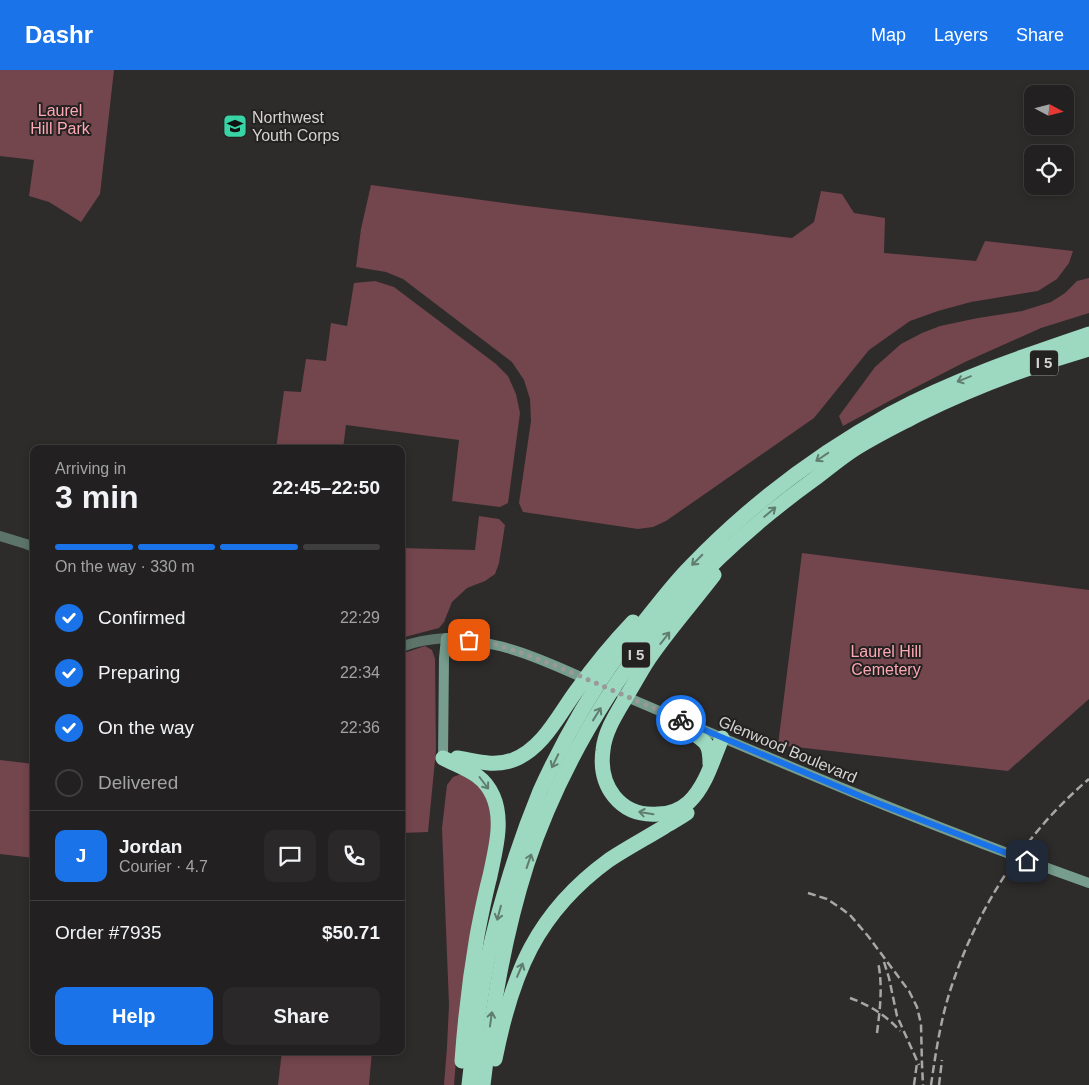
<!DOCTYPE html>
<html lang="en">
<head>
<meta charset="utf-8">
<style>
	:root { --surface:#222020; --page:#2a2829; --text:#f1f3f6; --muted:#a2a3a5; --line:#3f3e3e; --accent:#1a73e8 }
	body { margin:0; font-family:Helvetica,sans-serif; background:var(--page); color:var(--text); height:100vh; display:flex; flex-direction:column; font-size:19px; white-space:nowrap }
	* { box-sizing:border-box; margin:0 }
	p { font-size:16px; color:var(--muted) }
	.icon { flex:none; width:28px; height:28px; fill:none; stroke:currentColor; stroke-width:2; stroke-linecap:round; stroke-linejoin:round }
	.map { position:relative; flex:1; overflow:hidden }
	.sheet { position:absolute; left:30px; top:375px; width:375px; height:610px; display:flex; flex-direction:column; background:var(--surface); border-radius:10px; box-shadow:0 2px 8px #0003,0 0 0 1px var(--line) }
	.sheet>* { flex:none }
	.needle { width:32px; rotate:97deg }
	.buttons { position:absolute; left:1024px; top:15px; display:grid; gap:10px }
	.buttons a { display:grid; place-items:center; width:50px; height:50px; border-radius:10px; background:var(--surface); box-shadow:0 2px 8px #0003,0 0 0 1px var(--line); font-size:25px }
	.pin { position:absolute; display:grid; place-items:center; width:42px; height:42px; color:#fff; margin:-21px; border-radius:10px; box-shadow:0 2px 8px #0006 }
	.courier { position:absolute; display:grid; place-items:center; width:50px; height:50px; margin:-25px; border:4px solid #1a73e8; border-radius:50%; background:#fff; color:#222; box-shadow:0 1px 6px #0007 }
	.summary em { font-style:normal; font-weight:700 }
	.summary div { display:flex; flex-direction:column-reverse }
	.summary { display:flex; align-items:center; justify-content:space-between; height:85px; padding:0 25px }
	h1 { font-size:32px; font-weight:700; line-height:38px }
	.bar { display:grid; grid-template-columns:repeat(4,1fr); gap:8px 5px; align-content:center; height:60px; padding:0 25px }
	.bar i { height:6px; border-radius:4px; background:var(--line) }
	.bar .current { background:var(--accent) }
	.bar p { grid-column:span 4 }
	.line { display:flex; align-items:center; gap:12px; padding:0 25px; border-top:1px solid var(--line) }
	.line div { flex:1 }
	.round { display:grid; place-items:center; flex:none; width:52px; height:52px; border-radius:10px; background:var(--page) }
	ol { padding:0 25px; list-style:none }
	li { display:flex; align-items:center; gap:15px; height:55px }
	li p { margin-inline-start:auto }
	li .icon { padding:5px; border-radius:50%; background:var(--accent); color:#fff; stroke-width:4 }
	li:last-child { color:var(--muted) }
	li i { width:28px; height:28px; border:2px solid var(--line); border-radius:50% }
	.cta { display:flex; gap:10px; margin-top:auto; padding:10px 25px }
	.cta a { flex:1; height:58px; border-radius:10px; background:var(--accent); color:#fff; font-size:20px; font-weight:700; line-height:58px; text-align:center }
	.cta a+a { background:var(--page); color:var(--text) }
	header { display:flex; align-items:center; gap:30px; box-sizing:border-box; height:70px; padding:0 25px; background:var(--accent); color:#fff }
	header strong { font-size:24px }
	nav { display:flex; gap:28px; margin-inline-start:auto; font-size:18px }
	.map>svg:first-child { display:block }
</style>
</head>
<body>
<header>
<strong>Dashr</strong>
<nav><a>Map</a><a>Layers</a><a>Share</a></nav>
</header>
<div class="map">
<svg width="1089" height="1015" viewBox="0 0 1089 1015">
	<rect width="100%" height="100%" fill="#2e2b2b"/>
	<g fill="#73454c">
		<path d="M0 0H114L100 124 81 152 49 132 29 126 34 90 0 86Z"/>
		<path d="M371 115 527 136 792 168 814 152 821 121 842 124 854 143 885 148 884 183 976 191 985 171 1073 181 1069 193 1057 209 1038 221 971 232 938 241 910 251 869 280 814 348 666 451 653 457 638 459 523 442 519 433 531 351 530 329 524 310 512 292 403 209 386 202 356 197 361 159Z"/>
		<path d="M1089 208V243L1041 258 965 292 893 329 843 356 839 346 875 297 901 274 922 263 940 256 978 248 1022 241 1051 232 1065 223 1077 211Z"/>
		<path d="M375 211 394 217 496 294 508 306 516 324 520 343 508 433 500 437 452 431 459 370 346 355 343 379H276L284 321 301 322 306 289 326 291 331 253 347 256 354 213Z"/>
		<path d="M479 446 499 449 505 455 499 493 495 504 485 511 467 518 452 532 444 552 439 558 401 568V478L475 480Z"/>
		<path d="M802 483 1089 520V629L1008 701 778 675Z"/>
		<path d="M425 576 432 580 435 589 436 680 428 762 401 763V584Z"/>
		<path d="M0 690 34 694V788L0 784Z"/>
		<path d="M461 704C466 707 471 709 475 712 489 721 491 741 492 756L457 978 454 1015H444L447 977 449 935 442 758 447 715 453 707Z"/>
		<path d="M282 981H372L369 1015H278Z"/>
	</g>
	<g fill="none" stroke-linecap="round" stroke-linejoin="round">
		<g stroke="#5c746a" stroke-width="10">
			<path d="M0 466 26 474 34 477"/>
			<path d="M401 577C416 571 430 569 446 568"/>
		</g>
		<g stroke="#769d8d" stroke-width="10">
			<path d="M622 625C776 691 931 757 1089 813"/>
			<path d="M443 688 444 588 446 568C466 570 487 572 507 578 536 586 563 599 590 611"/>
		</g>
		<g stroke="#9cd9c0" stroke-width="15">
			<path d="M714 505C694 531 672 556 653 583 644 595 637 609 629 622 619 640 605 659 603 680 598 716 620 747 658 744 670 744 680 740 689 732 706 716 713 689 722 668"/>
			<path d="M676 648C681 653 685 658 691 662 707 672 710 675 710 694"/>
			<path d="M443 688C464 699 483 703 493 726 504 751 495 781 490 806 485 825 481 845 477 866 470 907 465 949 462 991"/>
			<path d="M457 688C476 691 494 697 513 690 543 679 559 644 577 620 594 596 613 573 633 552"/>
			<path d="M495 989C512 904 536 843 609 790 627 778 646 768 664 757 672 752 680 748 687 743"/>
			<path d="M469 1015C476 951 485 887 504 825 514 790 526 755 540 721 561 675 586 630 615 589 624 576 634 564 644 552 659 533 674 513 691 496 749 436 817 384 890 344 953 310 1021 287 1089 264"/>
			<path d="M483 1015C492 940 504 866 527 794 555 710 600 631 654 561 663 549 672 536 683 525 722 482 766 444 813 410 825 401 837 391 850 382 871 368 894 357 917 345 972 318 1030 296 1089 279"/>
		</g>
		<g stroke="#a8a6a6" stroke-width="2.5" stroke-dasharray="8 4" stroke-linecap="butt">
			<path d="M808 823 827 829 842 839 850 845 868 866 909 921 917 937 921 954 922 995 923 1015"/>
			<path d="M884 892 889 908 897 946 919 995"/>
			<path d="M850 928C869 935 886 945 900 961"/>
			<path d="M877 963C880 939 883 916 878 892"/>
			<path d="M914 1015 917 993"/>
			<path d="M931 1015C936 981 941 947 952 915 978 837 1026 762 1089 709"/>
			<path d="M939 1015 942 990"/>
		</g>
	</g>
	<defs><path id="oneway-shaft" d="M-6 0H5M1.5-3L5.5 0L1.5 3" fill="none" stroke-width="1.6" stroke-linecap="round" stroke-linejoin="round" transform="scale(1.25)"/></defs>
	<g stroke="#607d70">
		<use href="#oneway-shaft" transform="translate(964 309) rotate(158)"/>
		<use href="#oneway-shaft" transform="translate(822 387) rotate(146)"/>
		<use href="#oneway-shaft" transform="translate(770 442) rotate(-40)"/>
		<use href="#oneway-shaft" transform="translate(697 490) rotate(135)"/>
		<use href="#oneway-shaft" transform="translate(665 568) rotate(-52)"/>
		<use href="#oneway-shaft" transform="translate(597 644) rotate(-58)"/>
		<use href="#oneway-shaft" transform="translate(555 691) rotate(116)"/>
		<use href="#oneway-shaft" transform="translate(484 713) rotate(53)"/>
		<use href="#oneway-shaft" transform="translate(646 743) rotate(-171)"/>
		<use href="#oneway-shaft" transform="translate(529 791) rotate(-71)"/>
		<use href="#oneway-shaft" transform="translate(499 843) rotate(105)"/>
		<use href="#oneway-shaft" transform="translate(520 900) rotate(-67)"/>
		<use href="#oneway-shaft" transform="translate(491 949) rotate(-82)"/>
	</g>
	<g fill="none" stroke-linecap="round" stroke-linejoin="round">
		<path stroke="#9a9898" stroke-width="5" stroke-dasharray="0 9" d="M469 570 494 574 519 582 559 597 681 650"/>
		<path stroke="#1a73e8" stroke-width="6" d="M681 650 865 728 1027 791"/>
	</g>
	<defs>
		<g id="school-square" transform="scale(1.25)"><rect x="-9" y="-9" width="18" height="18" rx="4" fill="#39d4a5" stroke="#242121"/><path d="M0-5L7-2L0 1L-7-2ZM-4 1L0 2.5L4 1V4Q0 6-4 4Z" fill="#111"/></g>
	</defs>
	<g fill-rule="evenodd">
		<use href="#school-square" x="235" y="56"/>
	</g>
	<g text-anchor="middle" stroke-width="4" stroke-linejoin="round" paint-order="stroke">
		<g fill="#242121" stroke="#9f9d9d" stroke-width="1">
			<rect x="1030" y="280.5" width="28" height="25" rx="4"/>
			<rect x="622" y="572.5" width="28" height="25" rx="4"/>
		</g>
		<g font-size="15" font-weight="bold" fill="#d4d2d2">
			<text x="1044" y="298">I 5</text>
			<text x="636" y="590">I 5</text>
		</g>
		<g font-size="16" fill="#fda8b4" stroke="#242121">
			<text x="60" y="46">Laurel<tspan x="60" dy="18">Hill Park</tspan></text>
			<text x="886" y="587">Laurel Hill<tspan x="886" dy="18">Cemetery</tspan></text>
		</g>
		<g font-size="16" fill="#d4d2d2" stroke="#242121" text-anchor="start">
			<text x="252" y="53">Northwest<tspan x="252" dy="18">Youth Corps</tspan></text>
		</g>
		<g font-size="16" fill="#d4d2d2" stroke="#242121">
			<text transform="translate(788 679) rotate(23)" y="6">Glenwood Boulevard</text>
		</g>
	</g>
</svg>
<div class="buttons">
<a><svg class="needle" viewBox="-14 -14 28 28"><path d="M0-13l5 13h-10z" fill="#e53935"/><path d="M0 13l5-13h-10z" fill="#a2a3a5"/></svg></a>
<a><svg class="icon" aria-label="locate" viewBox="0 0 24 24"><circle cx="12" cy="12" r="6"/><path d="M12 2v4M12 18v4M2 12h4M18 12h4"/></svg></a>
</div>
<div class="pin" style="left:469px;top:570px;background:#ea580c"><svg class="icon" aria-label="bag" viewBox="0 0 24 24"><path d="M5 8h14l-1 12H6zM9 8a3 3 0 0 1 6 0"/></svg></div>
<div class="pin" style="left:1027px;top:791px;background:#1f2937"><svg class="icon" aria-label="home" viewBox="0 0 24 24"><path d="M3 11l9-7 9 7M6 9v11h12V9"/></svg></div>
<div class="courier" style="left:681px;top:650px"><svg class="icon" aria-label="bike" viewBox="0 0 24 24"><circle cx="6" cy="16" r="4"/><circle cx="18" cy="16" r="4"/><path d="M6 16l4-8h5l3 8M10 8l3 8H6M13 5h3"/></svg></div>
<section class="sheet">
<div class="summary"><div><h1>3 min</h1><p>Arriving in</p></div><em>22:45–22:50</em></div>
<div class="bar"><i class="current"></i><i class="current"></i><i class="current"></i><i></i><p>On the way · 330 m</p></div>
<ol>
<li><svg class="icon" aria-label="check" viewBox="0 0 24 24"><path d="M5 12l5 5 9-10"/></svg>Confirmed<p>22:29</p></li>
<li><svg class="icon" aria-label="check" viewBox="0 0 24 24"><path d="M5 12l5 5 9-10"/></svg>Preparing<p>22:34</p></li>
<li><svg class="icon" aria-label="check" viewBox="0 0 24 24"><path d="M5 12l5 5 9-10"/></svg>On the way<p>22:36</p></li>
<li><i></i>Delivered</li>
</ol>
<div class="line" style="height:90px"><b class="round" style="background:var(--accent);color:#fff">J</b><div><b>Jordan</b><p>Courier · 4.7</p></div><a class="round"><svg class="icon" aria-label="chat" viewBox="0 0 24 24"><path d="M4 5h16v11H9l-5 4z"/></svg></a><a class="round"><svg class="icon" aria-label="phone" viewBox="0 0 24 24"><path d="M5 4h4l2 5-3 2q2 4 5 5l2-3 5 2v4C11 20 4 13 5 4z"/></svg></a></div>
<div class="line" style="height:65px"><div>Order #7935</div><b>$50.71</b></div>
<div class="cta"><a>Help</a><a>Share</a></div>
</section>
</div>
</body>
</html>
